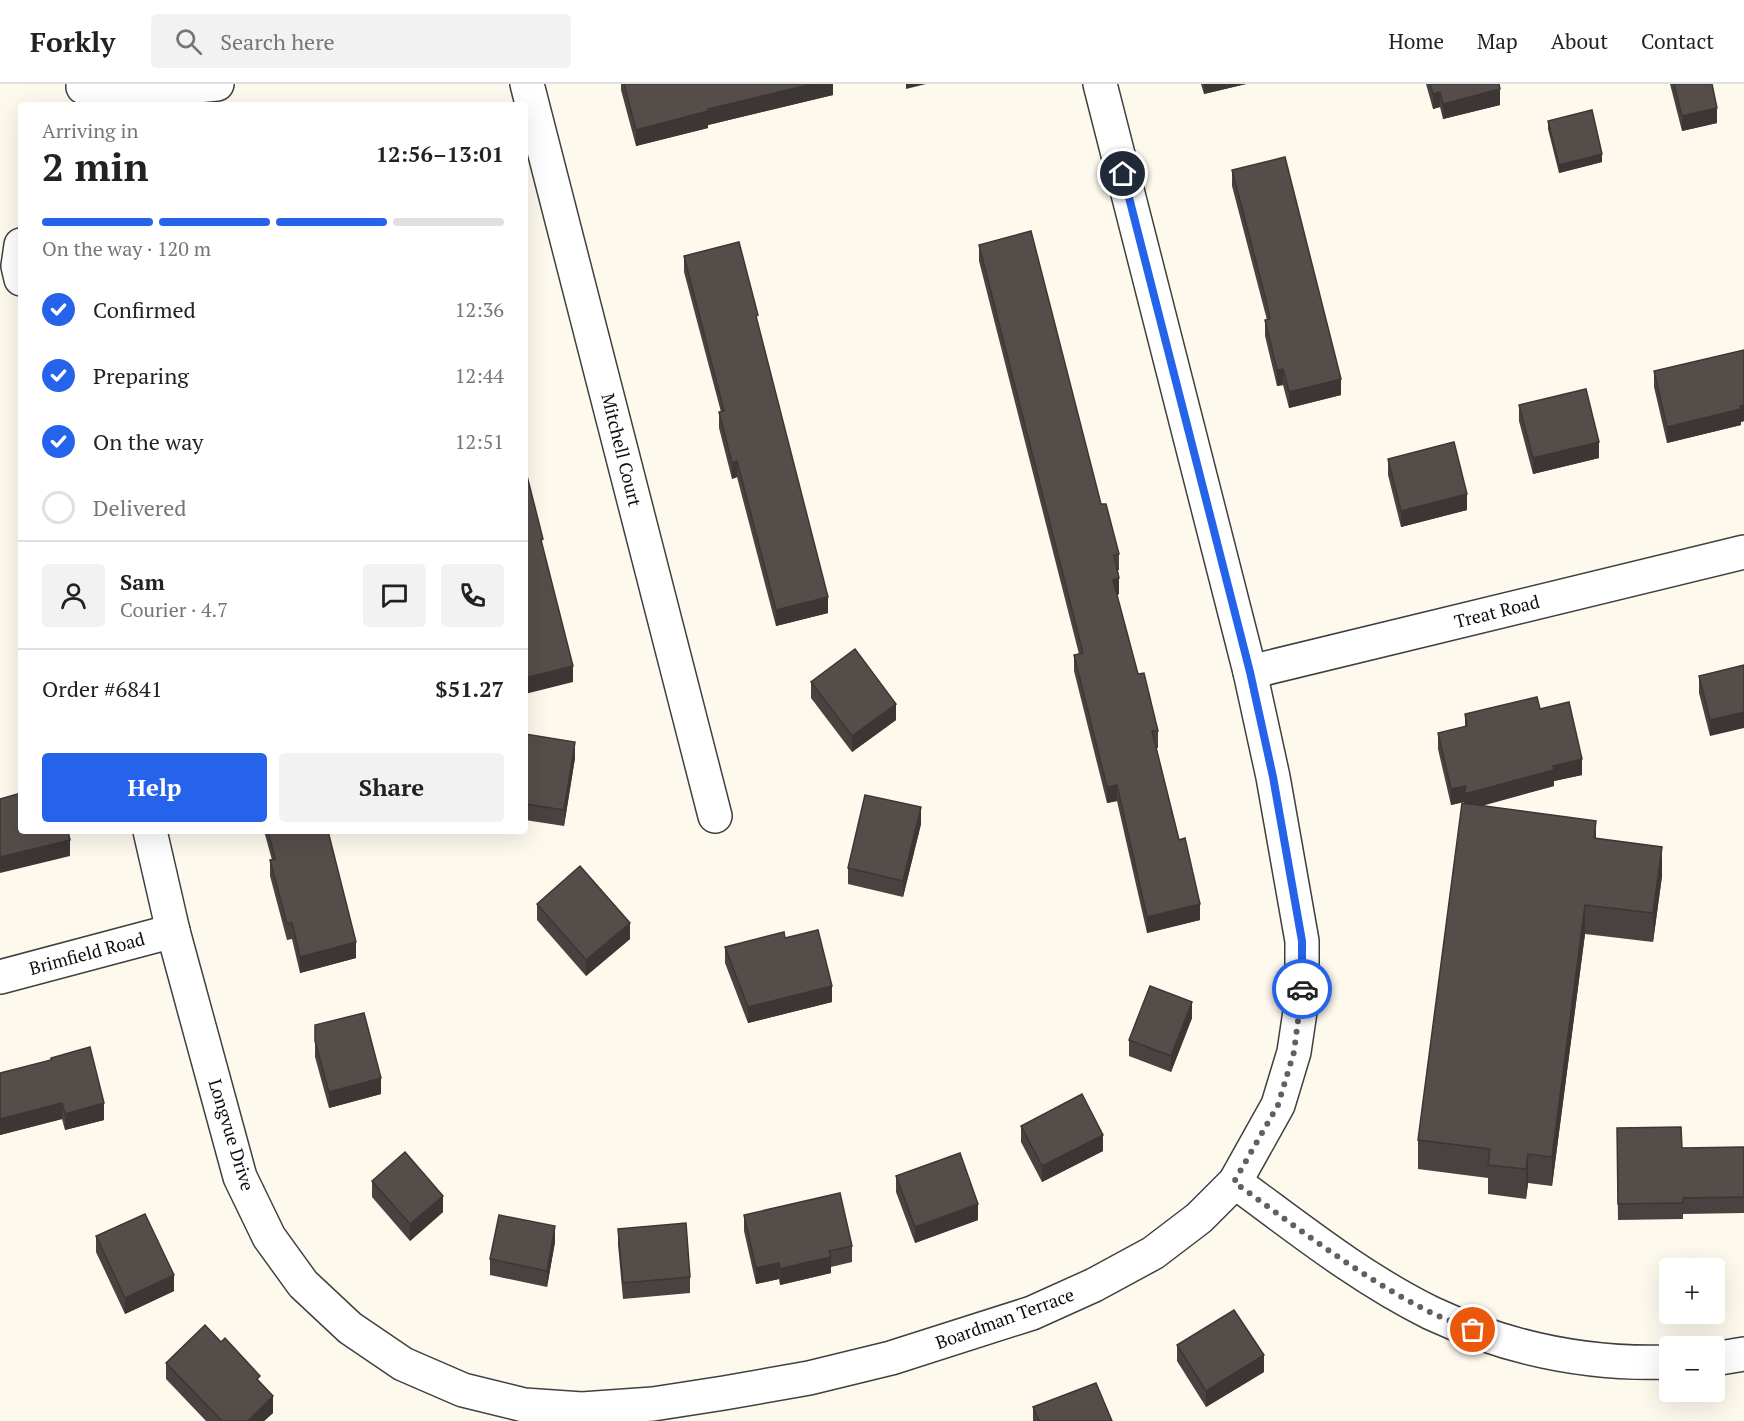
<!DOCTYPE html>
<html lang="en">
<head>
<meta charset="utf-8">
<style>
	:root { --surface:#fff; --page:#f2f2f2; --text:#222; --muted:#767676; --line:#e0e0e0; --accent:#2563eb }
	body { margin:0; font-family:"PT Serif",serif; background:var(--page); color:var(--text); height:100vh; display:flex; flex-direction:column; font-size:22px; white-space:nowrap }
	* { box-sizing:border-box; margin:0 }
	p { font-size:20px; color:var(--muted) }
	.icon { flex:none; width:33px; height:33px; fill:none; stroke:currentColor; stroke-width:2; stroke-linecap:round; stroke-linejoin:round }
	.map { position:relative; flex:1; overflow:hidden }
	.side { position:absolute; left:18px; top:18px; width:510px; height:732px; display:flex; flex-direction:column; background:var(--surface); border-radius:6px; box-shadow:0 6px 24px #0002 }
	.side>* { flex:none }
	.controls { position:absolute; left:1659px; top:1174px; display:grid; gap:12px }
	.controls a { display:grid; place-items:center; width:66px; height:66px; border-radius:6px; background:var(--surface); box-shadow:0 6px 24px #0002; font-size:30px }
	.pin { position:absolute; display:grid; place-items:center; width:51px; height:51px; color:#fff; margin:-26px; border:3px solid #fff; border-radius:50%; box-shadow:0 2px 6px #0007 }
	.courier { position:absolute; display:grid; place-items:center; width:60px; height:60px; margin:-30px; border:4px solid #2563eb; border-radius:50%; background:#fff; color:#222; box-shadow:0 2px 8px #0007 }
	.overview em { font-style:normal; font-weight:600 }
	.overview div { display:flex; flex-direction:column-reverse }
	.overview { display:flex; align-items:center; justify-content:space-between; height:102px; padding:0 24px }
	h1 { font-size:39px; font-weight:600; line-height:45px }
	.bar { display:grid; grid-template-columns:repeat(4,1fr); gap:9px 6px; align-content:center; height:72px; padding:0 24px }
	.bar i { height:8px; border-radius:4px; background:var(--line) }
	.bar .active { background:var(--accent) }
	.bar p { grid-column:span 4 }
	.line { display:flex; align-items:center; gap:15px; padding:0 24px; border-top:2px solid var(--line) }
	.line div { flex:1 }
	.round { display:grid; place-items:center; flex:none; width:63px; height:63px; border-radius:6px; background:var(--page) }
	ol { padding:0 24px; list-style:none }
	li { display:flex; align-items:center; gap:18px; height:66px }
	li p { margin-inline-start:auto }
	li .icon { padding:6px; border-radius:50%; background:var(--accent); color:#fff; stroke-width:4 }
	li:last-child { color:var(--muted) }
	li i { width:33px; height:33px; border:3px solid var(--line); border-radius:50% }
	.button { display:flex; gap:12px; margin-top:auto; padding:12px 24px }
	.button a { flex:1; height:69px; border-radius:6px; background:var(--accent); color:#fff; font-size:24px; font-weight:600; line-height:69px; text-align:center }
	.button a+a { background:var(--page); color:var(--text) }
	header { display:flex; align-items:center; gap:36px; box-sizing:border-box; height:84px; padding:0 30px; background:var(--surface); border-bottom:2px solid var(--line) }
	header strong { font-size:28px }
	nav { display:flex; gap:33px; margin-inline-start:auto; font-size:21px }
	.search { width:420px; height:54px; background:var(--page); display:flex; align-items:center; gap:15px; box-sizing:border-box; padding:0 21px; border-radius:6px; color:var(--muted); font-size:22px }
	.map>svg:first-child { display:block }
</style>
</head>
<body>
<header>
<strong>Forkly</strong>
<div class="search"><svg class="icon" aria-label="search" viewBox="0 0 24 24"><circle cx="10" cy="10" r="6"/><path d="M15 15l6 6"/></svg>Search here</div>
<nav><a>Home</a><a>Map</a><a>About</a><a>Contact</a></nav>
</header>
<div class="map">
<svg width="1744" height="1337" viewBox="0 0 1744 1337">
	<rect width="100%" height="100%" fill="#fef9ed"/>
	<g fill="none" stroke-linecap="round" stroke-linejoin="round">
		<g stroke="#404040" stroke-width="36">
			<g id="minor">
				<path d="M527 0 715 732"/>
				<path d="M83 3 145 7 217 0"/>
				<path d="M21 161 18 182 21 195"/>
				<path d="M1250 588 1744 468"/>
				<path d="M150 747 173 847 240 1093 269 1153 303 1200 350 1244 403 1280 463 1306 524 1321 582 1325 653 1320 724 1309 809 1294 891 1274 1032 1229 1094 1201 1153 1169 1199 1134 1235 1098 1278 1021 1294 968 1302 914V857L1273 693 1250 588 1100 0"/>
				<path d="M0 893 173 847"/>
				<path d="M1235 1098C1298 1144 1360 1194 1431 1229 1506 1264 1587 1281 1670 1278"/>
				<path d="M1714 1275 1744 1270"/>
			</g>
		</g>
		<use href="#minor" stroke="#fff" stroke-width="33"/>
	</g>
	<g fill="#494240">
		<path d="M621 0H833V11L708 41V44L636 62 621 6Z"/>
		<path d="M1201 0H1246L1204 10Z"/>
		<path d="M1426 0H1499L1500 21 1443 35 1440 23 1433 25Z"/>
		<path d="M1670 0H1712L1717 39 1682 47Z"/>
		<path d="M1548 37 1602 78 1559 89 1548 45Z"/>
		<path d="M1232 86 1341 311 1289 324 1283 301 1277 302 1265 252V236H1267L1232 102Z"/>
		<path d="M979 161 1101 420 1119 470V486H1118L1119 510 1117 511 1138 590 1158 647V664H1156L1200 836 1147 849 1117 717 1107 719 1074 587V571L1079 570 979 177Z"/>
		<path d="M684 172 758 240 828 529 776 542 737 393 732 395 719 344V328H721L684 188Z"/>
		<path d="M1744 266V337L1741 338V341L1667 359 1654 303V287Z"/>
		<path d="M1519 321 1599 374 1533 390 1519 337Z"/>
		<path d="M1388 375 1467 426 1401 443 1388 391Z"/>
		<path d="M1744 581 1710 652 1699 609V592Z"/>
		<path d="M811 598 896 636 852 668 811 614Z"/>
		<path d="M1540 625 1582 691 1554 697V702L1482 722 1596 754 1662 792 1653 858 1585 850 1552 1102 1528 1099 1526 1115 1488 1110V1094L1418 1085V1056L1464 719V718L1451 721 1438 665V649L1465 643V630Z"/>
		<path d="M525 650 575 674 564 742 525 736Z"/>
		<path d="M921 740 903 813 848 800V784Z"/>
		<path d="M264 747H328L356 874 300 889 292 855 287 856 270 792V776H272Z"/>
		<path d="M537 820 630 855 586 892 537 836Z"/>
		<path d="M785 854 832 918 748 939 725 879V863Z"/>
		<path d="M1192 934 1171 988 1129 972V956Z"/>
		<path d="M315 941 381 1010 329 1024 315 973Z"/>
		<path d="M0 989 104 1036 65 1046 62 1035 0 1051Z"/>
		<path d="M1021 1042 1103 1067 1042 1098 1021 1058Z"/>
		<path d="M1617 1060 1682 1064 1744 1063V1129L1683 1130V1135L1618 1136Z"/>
		<path d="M896 1092 978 1136 915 1159 896 1108Z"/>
		<path d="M372 1097 443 1128 410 1157 372 1113Z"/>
		<path d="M744 1131 852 1162V1178L831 1183V1189L780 1201 779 1195 756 1200 744 1147Z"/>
		<path d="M618 1145 690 1193V1209L623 1215 618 1161Z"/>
		<path d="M96 1152 174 1207 125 1230 96 1168Z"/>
		<path d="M555 1158 547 1203 490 1191V1175Z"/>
		<path d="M221 1258 260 1298 273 1329 264 1337H206L166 1295V1279Z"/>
		<path d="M1177 1261 1264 1288 1206 1323 1177 1277Z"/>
		<path d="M1033 1323 1112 1337H1033Z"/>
	</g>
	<g fill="#3c3634">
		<path d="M812 0H833V11L708 41V44L636 62V46L708 25Z"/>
		<path d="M906 0H926L906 5Z"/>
		<path d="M1204 0H1246L1204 10Z"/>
		<path d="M1500 5V21L1443 35V20Z"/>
		<path d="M1440 8V23L1433 25V10Z"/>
		<path d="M1717 24V39L1682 47V32Z"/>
		<path d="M1602 70V78L1559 89V81Z"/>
		<path d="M1283 285V301L1277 302V286Z"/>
		<path d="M1341 295V311L1289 324V308Z"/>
		<path d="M1744 321V337L1741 338V341L1667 359V343Z"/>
		<path d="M1599 358V374L1533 390V374Z"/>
		<path d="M737 377V393L732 395V379Z"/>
		<path d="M1467 410V426L1401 443V427Z"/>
		<path d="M1119 494V510L1113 512V496Z"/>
		<path d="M828 513V529L776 542V526Z"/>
		<path d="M573 582V598L525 610V594Z"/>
		<path d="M896 620V636L852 668V652Z"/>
		<path d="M1744 628V644L1710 652V636Z"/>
		<path d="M575 658V674L564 742V726Z"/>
		<path d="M1582 675V691L1554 697V702L1464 726V718L1451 721V705Z"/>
		<path d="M1117 701V717L1107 719V703Z"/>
		<path d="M921 723V740L903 813V797Z"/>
		<path d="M1596 737V766L1594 754Z"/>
		<path d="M70 756V772L0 789V773Z"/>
		<path d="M1662 763V792L1653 858V829Z"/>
		<path d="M1200 820V836L1147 849V833Z"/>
		<path d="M1585 821V850L1552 1102V1073Z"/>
		<path d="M630 839V855L586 892V876Z"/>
		<path d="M356 858V874L300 889V873Z"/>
		<path d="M832 902V918L748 939V923Z"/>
		<path d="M1192 918V934L1171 988V972Z"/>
		<path d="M381 994V1010L329 1024V1008Z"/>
		<path d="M62 1019V1035L0 1051V1035Z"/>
		<path d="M104 1019V1036L65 1046V1030Z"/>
		<path d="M1103 1051V1067L1042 1098V1082Z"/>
		<path d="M1528 1070V1099L1526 1115V1085Z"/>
		<path d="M443 1112V1128L410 1157V1140Z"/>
		<path d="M978 1120V1136L915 1159V1143Z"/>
		<path d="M555 1142V1158L547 1203V1187Z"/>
		<path d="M831 1173V1189L780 1201V1185Z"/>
		<path d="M779 1179V1195L756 1200V1184Z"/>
		<path d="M174 1191V1207L125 1230V1214Z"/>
		<path d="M1264 1271V1288L1206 1323V1307Z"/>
		<path d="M273 1312V1329L264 1337H248Z"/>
	</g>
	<g fill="#554d4a" stroke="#3c3634" stroke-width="1.5">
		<path d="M624 0H812L708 25V27L636 46Z"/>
		<path d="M1430 0H1499L1500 5 1443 20 1440 8 1433 10Z"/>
		<path d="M1674 0H1712L1717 24 1682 32Z"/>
		<path d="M1592 26 1602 70 1559 81 1548 37Z"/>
		<path d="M1285 73 1341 295 1289 308 1283 285 1277 286 1265 236 1270 235 1265 212 1232 86Z"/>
		<path d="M1031 147 1101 420H1106L1119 470 1114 471 1119 494 1113 496 1138 590 1144 589 1158 647H1152L1179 756 1185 754 1200 820 1147 833 1117 701 1107 703 1074 571 1083 569 979 161Z"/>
		<path d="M739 158 758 231 756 232 828 513 776 526 737 377 732 379 719 328 724 327 684 172Z"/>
		<path d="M1744 266V321L1740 322 1741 325 1667 343 1654 287Z"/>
		<path d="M1586 305 1599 358 1533 374 1519 321Z"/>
		<path d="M1454 358 1467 410 1401 427 1388 375Z"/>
		<path d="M525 384 543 455 541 456 573 582 525 594Z"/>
		<path d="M855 565 896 620 852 652 811 598Z"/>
		<path d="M1744 581V628L1710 636 1699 592Z"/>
		<path d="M1537 613 1540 625 1569 618 1582 675 1553 682 1554 686 1464 710 1466 702 1451 705 1438 649 1467 642 1465 630Z"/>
		<path d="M525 650 575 658 564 726 525 720Z"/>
		<path d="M21 709V747H68L70 756 0 773V715Z"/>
		<path d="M865 711 921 723 903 797 848 784Z"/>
		<path d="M1462 719 1596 737 1594 754 1662 763 1653 829 1585 821 1552 1073 1528 1070 1526 1085 1488 1081 1490 1065 1418 1056Z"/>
		<path d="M268 747H328L356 858 300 873 292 839 287 840 270 776 275 775Z"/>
		<path d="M580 782 630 839 586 876 537 820Z"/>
		<path d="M818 846 832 902 748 923 725 863 784 848 785 854Z"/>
		<path d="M1150 902 1192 918 1171 972 1129 956Z"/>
		<path d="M364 929 381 994 329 1008 315 957V941Z"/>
		<path d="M90 963 104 1019 65 1030 62 1019 0 1035V989L51 976V974Z"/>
		<path d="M1082 1010 1103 1051 1042 1082 1021 1042Z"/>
		<path d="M1681 1043 1682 1064 1744 1063V1113L1683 1114V1119L1618 1120 1617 1044Z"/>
		<path d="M405 1068 443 1112 410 1140 372 1097Z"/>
		<path d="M960 1069 978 1120 915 1143 896 1092Z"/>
		<path d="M840 1109 852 1162 829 1167 831 1173 804 1179 780 1185 779 1179 756 1184 744 1131Z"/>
		<path d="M145 1130 174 1191 125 1214 96 1152Z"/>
		<path d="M499 1131 555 1142 547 1187 490 1175Z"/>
		<path d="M686 1139 690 1193 623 1199 618 1145Z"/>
		<path d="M1234 1226 1264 1271 1206 1307 1177 1261Z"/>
		<path d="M205 1241 221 1258 225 1254 260 1292 257 1295 273 1312 248 1337H222L166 1279Z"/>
		<path d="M1096 1299 1112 1337H1039L1033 1323Z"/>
	</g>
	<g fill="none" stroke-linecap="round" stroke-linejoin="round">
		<path stroke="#61605b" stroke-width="6" stroke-dasharray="0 10.8" d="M1302 905 1294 968 1278 1021 1234 1098C1298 1144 1360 1193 1430 1228 1444 1235 1459 1240 1473 1246"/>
		<path stroke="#2563eb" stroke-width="8" d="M1123 90 1250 588 1273 693 1302 857V905"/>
	</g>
	<g text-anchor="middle" stroke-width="6" stroke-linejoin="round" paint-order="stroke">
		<g font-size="18" fill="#0d0d0d" stroke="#fff">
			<text transform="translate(621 366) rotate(76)" y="6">Mitchell Court</text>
			<text transform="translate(1497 528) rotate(-14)" y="6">Treat Road</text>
			<text transform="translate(87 870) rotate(-15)" y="6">Brimfield Road</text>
			<text transform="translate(231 1051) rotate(73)" y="6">Longvue Drive</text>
			<text transform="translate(1005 1235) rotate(-20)" y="6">Boardman Terrace</text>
		</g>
	</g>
</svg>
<div class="controls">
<a>+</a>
<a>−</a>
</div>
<div class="pin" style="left:1473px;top:1246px;background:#ea580c"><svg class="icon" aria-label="bag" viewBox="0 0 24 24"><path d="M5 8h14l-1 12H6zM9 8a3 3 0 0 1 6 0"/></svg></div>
<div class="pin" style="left:1123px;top:90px;background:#1f2937"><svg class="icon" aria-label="home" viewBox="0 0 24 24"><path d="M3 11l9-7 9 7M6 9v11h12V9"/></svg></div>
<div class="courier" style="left:1302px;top:905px"><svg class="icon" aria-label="car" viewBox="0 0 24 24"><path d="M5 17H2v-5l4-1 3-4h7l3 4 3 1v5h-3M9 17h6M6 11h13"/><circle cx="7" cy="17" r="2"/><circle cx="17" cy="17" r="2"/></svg></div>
<section class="side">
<div class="overview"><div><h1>2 min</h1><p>Arriving in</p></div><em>12:56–13:01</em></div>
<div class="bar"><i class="active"></i><i class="active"></i><i class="active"></i><i></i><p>On the way · 120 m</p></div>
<ol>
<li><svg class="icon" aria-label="check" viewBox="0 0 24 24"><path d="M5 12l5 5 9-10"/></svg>Confirmed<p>12:36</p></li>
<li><svg class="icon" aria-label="check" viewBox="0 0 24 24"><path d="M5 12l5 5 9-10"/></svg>Preparing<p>12:44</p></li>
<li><svg class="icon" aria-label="check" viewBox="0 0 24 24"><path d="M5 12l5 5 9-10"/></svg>On the way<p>12:51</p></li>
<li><i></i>Delivered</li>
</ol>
<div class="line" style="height:108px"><a class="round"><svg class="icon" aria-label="person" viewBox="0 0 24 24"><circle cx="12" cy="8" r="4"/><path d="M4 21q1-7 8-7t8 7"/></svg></a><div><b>Sam</b><p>Courier · 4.7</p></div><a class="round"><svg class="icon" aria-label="chat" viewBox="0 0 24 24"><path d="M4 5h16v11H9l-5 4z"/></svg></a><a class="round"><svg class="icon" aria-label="phone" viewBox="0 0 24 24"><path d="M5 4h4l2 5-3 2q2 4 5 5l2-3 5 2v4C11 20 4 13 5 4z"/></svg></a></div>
<div class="line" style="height:78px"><div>Order #6841</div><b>$51.27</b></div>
<div class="button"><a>Help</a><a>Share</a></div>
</section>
</div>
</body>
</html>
